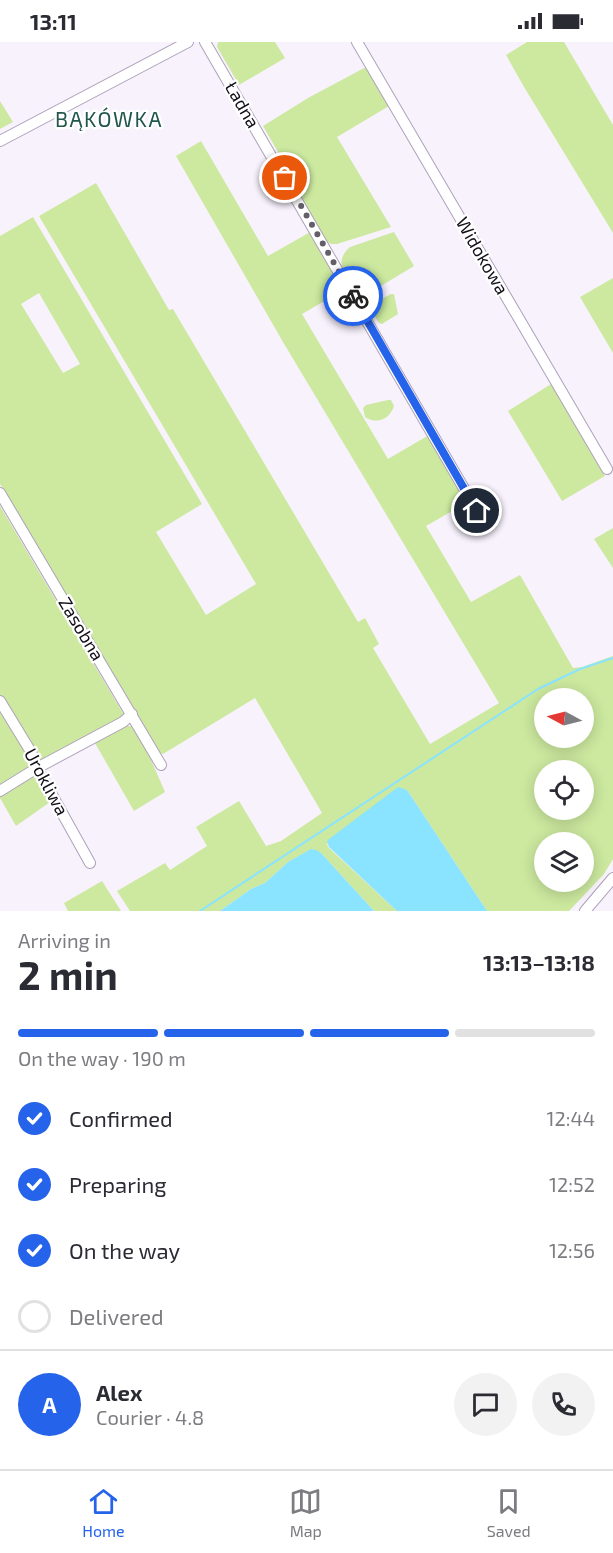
<!DOCTYPE html>
<html lang="en">
<head>
<meta charset="utf-8">
<style>
	:root { --surface:#fff; --page:#f2f2f3; --text:#2b2b33; --muted:#7c7c81; --line:#e1e1e2; --accent:#2563eb }
	body { margin:0; font-family:"Exo 2",sans-serif; background:var(--page); color:var(--text); height:100vh; display:flex; flex-direction:column; font-size:22px; white-space:nowrap }
	* { box-sizing:border-box; margin:0 }
	p { font-size:20px; color:var(--muted) }
	.icon { flex:none; width:33px; height:33px; fill:none; stroke:currentColor; stroke-width:2; stroke-linecap:round; stroke-linejoin:round }
	.map { position:relative; height:869px; overflow:hidden }
	.details { display:flex; flex-direction:column; background:var(--surface); flex:1 }
	.details>* { flex:none }
	.needle { width:39px; rotate:277deg }
	.tools { position:absolute; left:534px; top:646px; display:grid; gap:12px }
	.tools a { display:grid; place-items:center; width:60px; height:60px; border-radius:50%; background:var(--surface); box-shadow:0 3px 15px #0003; font-size:30px }
	.pin { position:absolute; display:grid; place-items:center; width:51px; height:51px; color:#fff; margin:-26px; border:3px solid #fff; border-radius:50%; box-shadow:0 2px 6px #0007 }
	.courier { position:absolute; display:grid; place-items:center; width:60px; height:60px; margin:-30px; border:4px solid #2563eb; border-radius:50%; background:#fff; color:#222; box-shadow:0 2px 8px #0007 }
	.overview em { font-style:normal; font-weight:700 }
	.overview div { display:flex; flex-direction:column-reverse }
	.overview { display:flex; align-items:center; justify-content:space-between; height:102px; padding:0 18px }
	h1 { font-size:39px; font-weight:700; line-height:45px }
	.bar { display:grid; grid-template-columns:repeat(4,1fr); gap:9px 6px; align-content:center; height:72px; padding:0 18px }
	.bar i { height:8px; border-radius:4px; background:var(--line) }
	.bar .current { background:var(--accent) }
	.bar p { grid-column:span 4 }
	.line { display:flex; align-items:center; gap:15px; padding:0 18px; border-top:2px solid var(--line) }
	.line div { flex:1 }
	.round { display:grid; place-items:center; flex:none; width:63px; height:63px; border-radius:32px; background:var(--page) }
	ol { padding:0 18px; list-style:none }
	li { display:flex; align-items:center; gap:18px; height:66px }
	li p { margin-inline-start:auto }
	li .icon { padding:6px; border-radius:50%; background:var(--accent); color:#fff; stroke-width:4 }
	li:last-child { color:var(--muted) }
	li i { width:33px; height:33px; border:3px solid var(--line); border-radius:50% }
	.status { display:flex; justify-content:space-between; align-items:center; height:42px; padding:0 30px; background:var(--surface); direction:ltr }
	.status svg { height:16px; fill:currentColor }
	.menu { display:flex; justify-content:space-around; align-items:center; height:84px; border-top:2px solid var(--line); background:var(--surface); font-size:16px; color:var(--muted) }
	.menu a { display:grid; justify-items:center; gap:3px }
	.menu .current { color:var(--accent) }
	.map>svg:first-child { display:block }
</style>
</head>
<body>
<div class="status"><b>13:11</b><svg viewBox="0 0 49 12"><path d="M0 12V9h3v3zM5 12V6h3v6zM10 12V3h3v9zM15 12V0h3v12zM26 1h20v11H26zM47 4h2v5h-2z"/></svg></div>
<div class="map">
<svg width="613" height="869" viewBox="0 0 613 869">
	<rect width="100%" height="100%" fill="#f8f2fd"/>
	<g fill="#cce99f" fill-rule="evenodd">
		<path d="M218 0H275L285 16 239 43 217 5Z"/>
		<path d="M527 0H564L613 83V191L524 45 506 13Z"/>
		<path d="M366 25 389 64 337 95 391 185 337 202H331L324 198 284 127 286 124 263 84 308 56Z"/>
		<path d="M0 59 13 80 0 87Z"/>
		<path d="M201 99 268 214 312 189 345 247 302 272 388 417 429 393 468 460 426 484 471 560 520 533 573 626 582 625 613 614V817L604 832 569 869H487L407 748 327 802 329 806 397 869H374L321 811 312 807 288 820 265 841 251 847 220 869H130L117 849 165 821 170 828 207 804 196 785 239 759 266 804 281 799 322 771 255 656 163 712 160 711 0 442V194L33 175 202 462 156 490 206 573 256 542 39 174 96 141 169 268 173 267 358 580 365 576 379 602 373 606 430 702 499 661 283 300 176 114ZM39 251 80 322 63 331 21 262ZM544 657H584V696H544ZM544 729H584V768H544ZM544 801H584V840H544Z"/>
		<path d="M394 190 414 224 366 253 359 250 353 249C345 233 333 220 350 205Z"/>
		<path d="M613 236V311L580 255Z"/>
		<path d="M391 252H394L398 272 382 282 379 281 370 266V263Z"/>
		<path d="M551 342 605 434 562 459 508 369Z"/>
		<path d="M388 358H391L394 364C390 377 377 383 365 375L363 366 366 363Z"/>
		<path d="M0 464 124 673 121 676 43 719 38 718 0 653Z"/>
		<path d="M613 486V526L594 497Z"/>
		<path d="M0 665 33 721 32 725 0 744Z"/>
		<path d="M127 684H133L138 688 165 750 134 769 95 701Z"/>
		<path d="M33 734 36 735 50 760 16 784 0 756V753Z"/>
		<path d="M102 839 121 869H68L64 861Z"/>
	</g>
	<g fill="#8ae3ff">
		<path d="M398 745 407 748 487 869H397L329 805 327 799 329 797Z"/>
		<path d="M311 807 316 808 321 811 374 869H220L251 847 265 841 288 820Z"/>
	</g>
	<g fill="none" stroke-linecap="round" stroke-linejoin="round">
		<path stroke="#8ae3ff" stroke-width="2" d="M200 869 538 647 580 627 613 616"/>
		<g stroke="#aea1ba" stroke-width="12">
			<g id="minor">
				<path d="M205 0 477 469"/>
				<path d="M357 0 607 427"/>
				<path d="M0 99 188 0"/>
				<path d="M0 451 161 723"/>
				<path d="M0 659 31 710 37 726 90 821"/>
				<path d="M0 749 37 726 123 680 132 672"/>
				<path d="M585 869 613 836"/>
			</g>
		</g>
		<use href="#minor" stroke="#fff" stroke-width="10"/>
	</g>
	<g fill="none" stroke-linecap="round" stroke-linejoin="round">
		<path stroke="#635e68" stroke-width="6" stroke-dasharray="0 10.8" d="M285 136 353 254"/>
		<path stroke="#2563eb" stroke-width="8" d="M353 254 477 469"/>
	</g>
	<g text-anchor="middle" stroke-width="4.5" stroke-linejoin="round" paint-order="stroke">
		<g font-size="18" fill="#130e17" stroke="#fff">
			<text transform="translate(242 63) rotate(60)" y="6">Ładna</text>
			<text transform="translate(482 214) rotate(60)" y="6">Widokowa</text>
			<text transform="translate(81 587) rotate(59)" y="6">Zasobna</text>
			<text transform="translate(46 740) rotate(62)" y="6">Urokliwa</text>
		</g>
		<g font-size="21" letter-spacing="1.5" fill="#22574b" stroke="#fff">
			<text x="109" y="85">BĄKÓWKA</text>
		</g>
	</g>
</svg>
<div class="tools">
<a><svg class="needle" viewBox="-14 -14 28 28"><path d="M0-13l5 13h-10z" fill="#e53935"/><path d="M0 13l5-13h-10z" fill="#7c7c81"/></svg></a>
<a><svg class="icon" aria-label="locate" viewBox="0 0 24 24"><circle cx="12" cy="12" r="6"/><path d="M12 2v4M12 18v4M2 12h4M18 12h4"/></svg></a>
<a><svg class="icon" aria-label="layers" viewBox="0 0 24 24"><path d="M12 4l9 5-9 5-9-5zM3 14l9 5 9-5"/></svg></a>
</div>
<div class="pin" style="left:285px;top:136px;background:#ea580c"><svg class="icon" aria-label="bag" viewBox="0 0 24 24"><path d="M5 8h14l-1 12H6zM9 8a3 3 0 0 1 6 0"/></svg></div>
<div class="pin" style="left:477px;top:469px;background:#1f2937"><svg class="icon" aria-label="home" viewBox="0 0 24 24"><path d="M3 11l9-7 9 7M6 9v11h12V9"/></svg></div>
<div class="courier" style="left:353px;top:254px"><svg class="icon" aria-label="bike" viewBox="0 0 24 24"><circle cx="6" cy="16" r="4"/><circle cx="18" cy="16" r="4"/><path d="M6 16l4-8h5l3 8M10 8l3 8H6M13 5h3"/></svg></div>
</div>
<section class="details">
<div class="overview"><div><h1>2 min</h1><p>Arriving in</p></div><em>13:13–13:18</em></div>
<div class="bar"><i class="current"></i><i class="current"></i><i class="current"></i><i></i><p>On the way · 190 m</p></div>
<ol>
<li><svg class="icon" aria-label="check" viewBox="0 0 24 24"><path d="M5 12l5 5 9-10"/></svg>Confirmed<p>12:44</p></li>
<li><svg class="icon" aria-label="check" viewBox="0 0 24 24"><path d="M5 12l5 5 9-10"/></svg>Preparing<p>12:52</p></li>
<li><svg class="icon" aria-label="check" viewBox="0 0 24 24"><path d="M5 12l5 5 9-10"/></svg>On the way<p>12:56</p></li>
<li><i></i>Delivered</li>
</ol>
<div class="line" style="height:108px"><b class="round" style="background:var(--accent);color:#fff">A</b><div><b>Alex</b><p>Courier · 4.8</p></div><a class="round"><svg class="icon" aria-label="chat" viewBox="0 0 24 24"><path d="M4 5h16v11H9l-5 4z"/></svg></a><a class="round"><svg class="icon" aria-label="phone" viewBox="0 0 24 24"><path d="M5 4h4l2 5-3 2q2 4 5 5l2-3 5 2v4C11 20 4 13 5 4z"/></svg></a></div>
</section>
<nav class="menu">
<a class="current"><svg class="icon" aria-label="home" viewBox="0 0 24 24"><path d="M3 11l9-7 9 7M6 9v11h12V9"/></svg>Home</a>
<a><svg class="icon" aria-label="map" viewBox="0 0 24 24"><path d="M3 6l6-2 6 2 6-2v14l-6 2-6-2-6 2zM9 4v14M15 6v14"/></svg>Map</a>
<a><svg class="icon" aria-label="saved" viewBox="0 0 24 24"><path d="M7 4h10v16l-5-4-5 4z"/></svg>Saved</a>
</nav>
</body>
</html>
